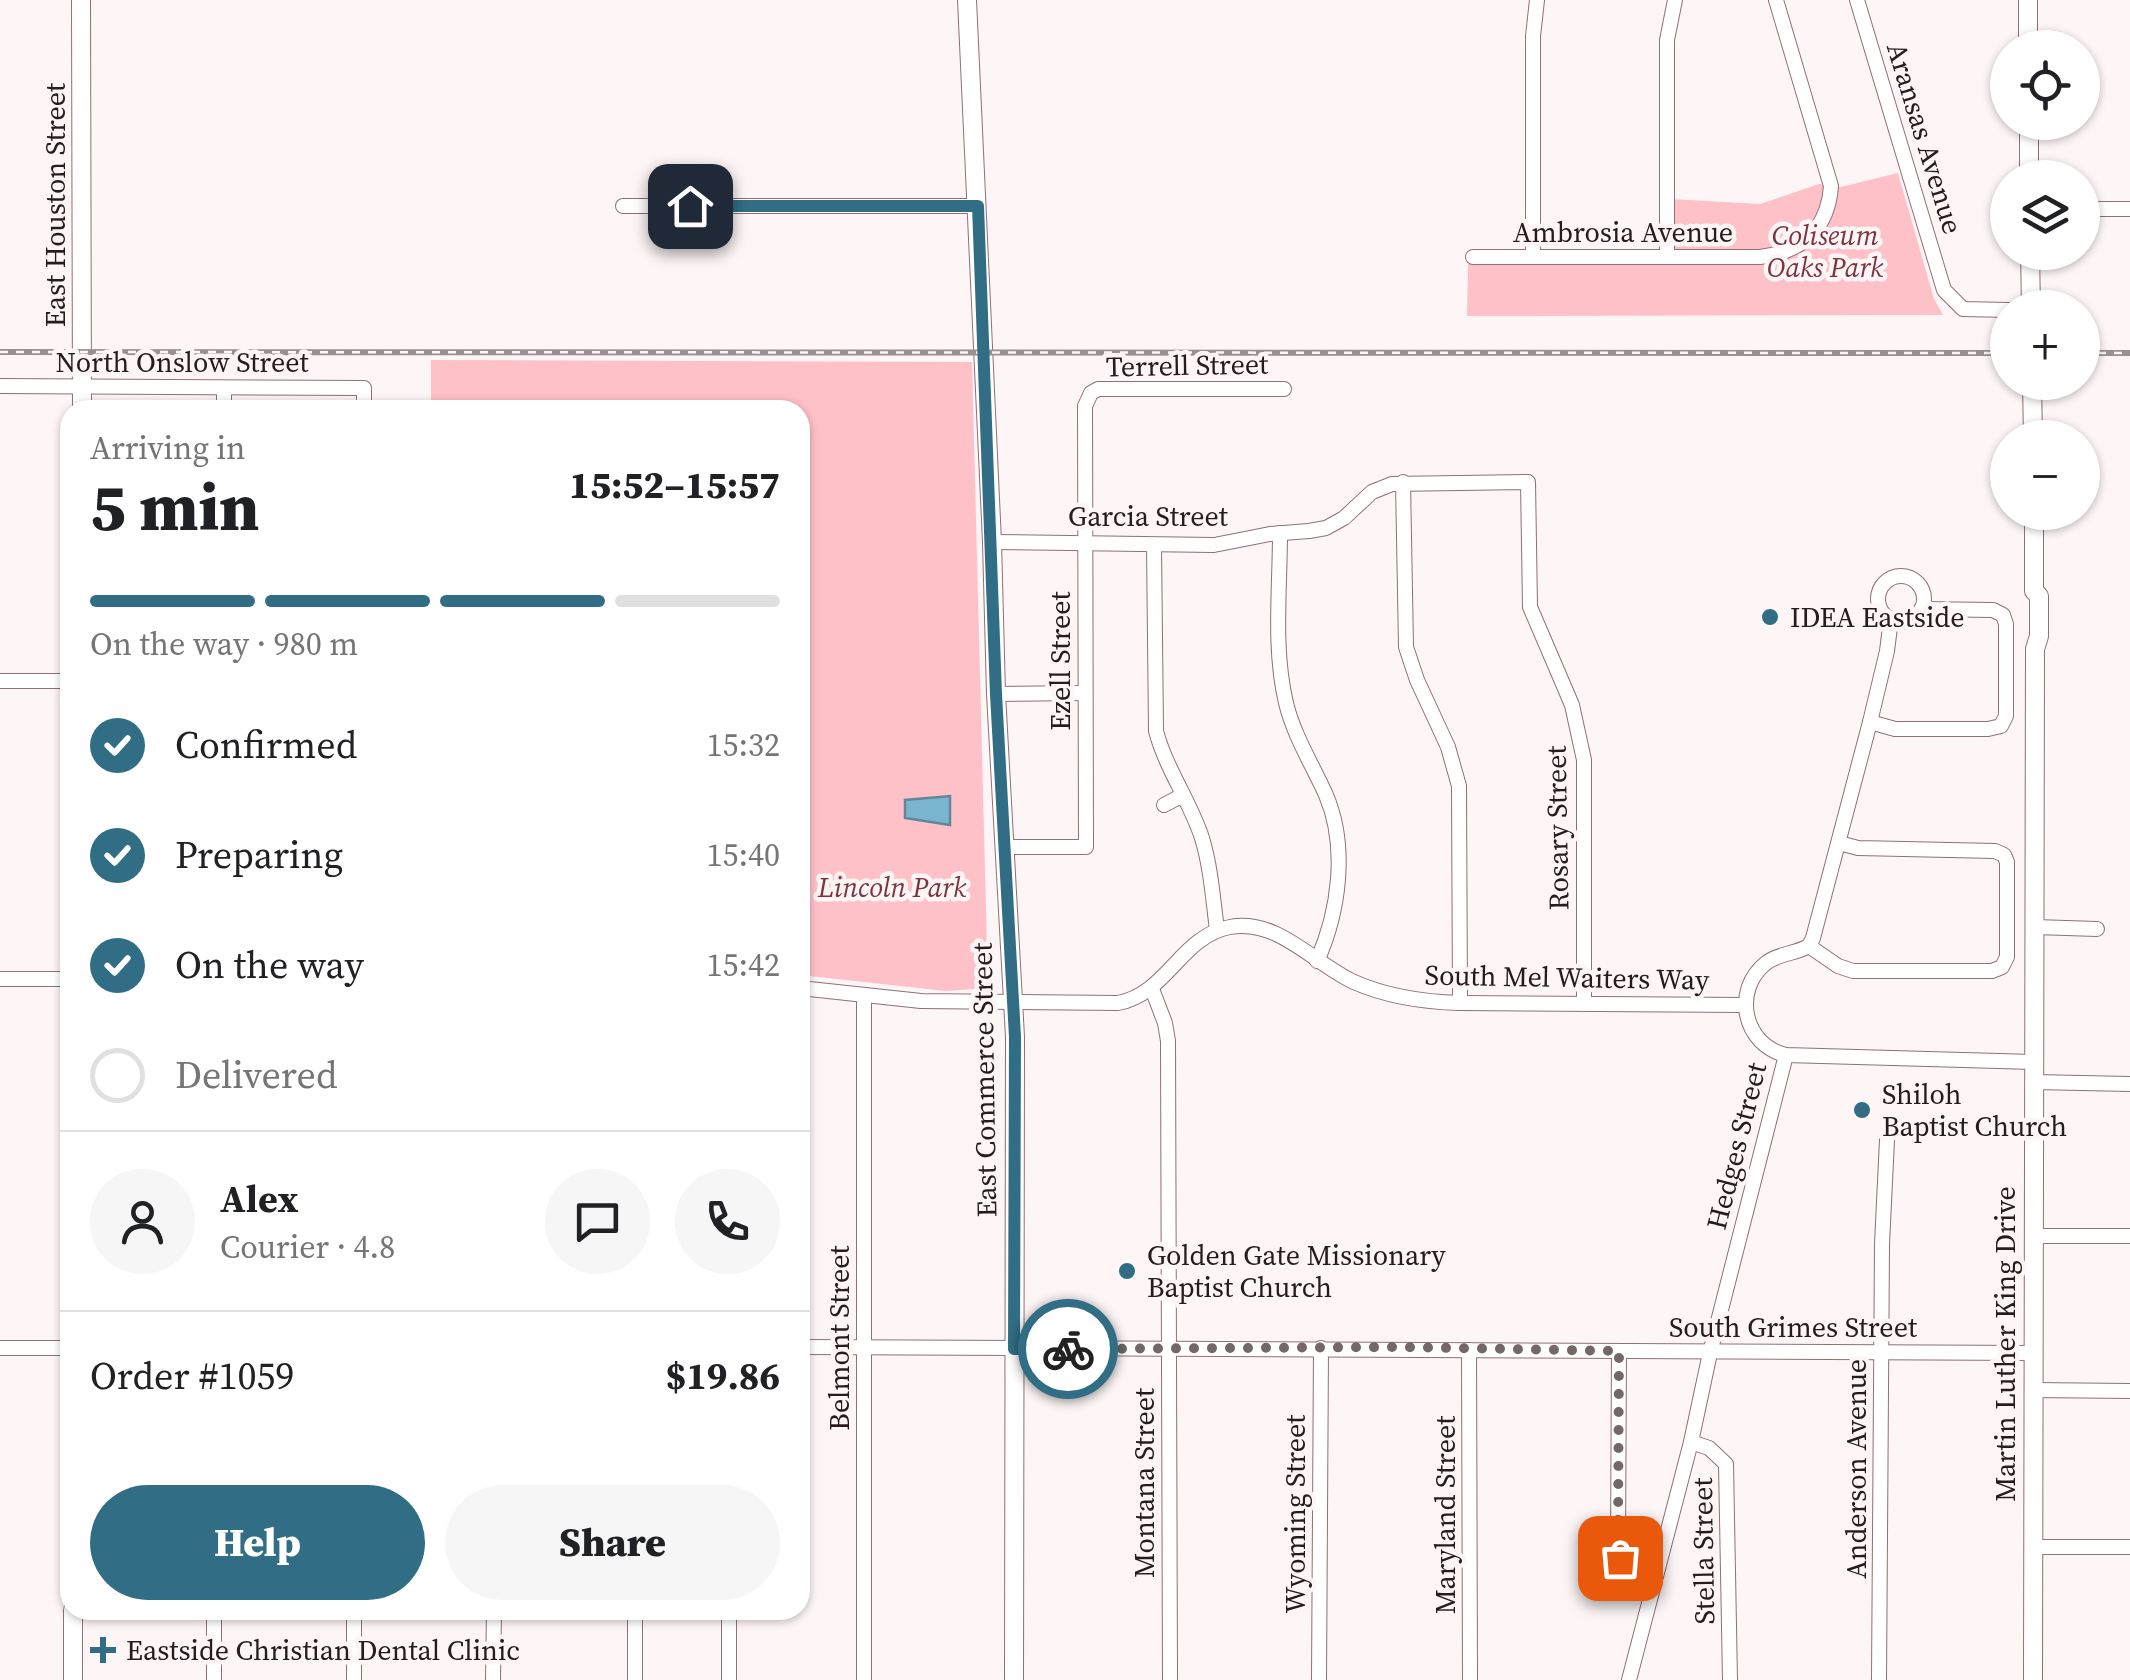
<!DOCTYPE html>
<html lang="en">
<head>
<meta charset="utf-8">
<style>
	:root { --surface:#fff; --page:#f6f6f6; --text:#202124; --muted:#757577; --line:#e0e0e0; --accent:#316e85 }
	body { margin:0; font-family:"Source Serif 4",serif; background:var(--page); color:var(--text); height:100vh; display:flex; flex-direction:column; font-size:38px; white-space:nowrap }
	* { box-sizing:border-box; margin:0 }
	p { font-size:32px; color:var(--muted) }
	.icon { flex:none; width:55px; height:55px; fill:none; stroke:currentColor; stroke-width:2; stroke-linecap:round; stroke-linejoin:round }
	.map { position:relative; flex:1; overflow:hidden }
	.sheet { position:absolute; left:60px; top:400px; width:750px; height:1220px; display:flex; flex-direction:column; background:var(--surface); border-radius:30px; box-shadow:0 2px 8px #0004 }
	.sheet>* { flex:none }
	.tools { position:absolute; left:1990px; top:30px; display:grid; gap:20px }
	.tools a { display:grid; place-items:center; width:110px; height:110px; border-radius:50%; background:var(--surface); box-shadow:0 2px 8px #0004; font-size:50px }
	.pin { position:absolute; display:grid; place-items:center; width:85px; height:85px; color:#fff; margin:-42px; border-radius:20px; box-shadow:0 5px 15px #0006 }
	.courier { position:absolute; display:grid; place-items:center; width:100px; height:100px; margin:-50px; border:8px solid #316e85; border-radius:50%; background:#fff; color:#222; box-shadow:0 2px 12px #0007 }
	.summary em { font-style:normal; font-weight:800 }
	.summary div { display:flex; flex-direction:column-reverse }
	.summary { display:flex; align-items:center; justify-content:space-between; height:170px; padding:0 30px }
	h1 { font-size:65px; font-weight:800; line-height:75px }
	.bar { display:grid; grid-template-columns:repeat(4,1fr); gap:15px 10px; align-content:center; height:120px; padding:0 30px }
	.bar i { height:12px; border-radius:8px; background:var(--line) }
	.bar .selected { background:var(--accent) }
	.bar p { grid-column:span 4 }
	.line { display:flex; align-items:center; gap:25px; padding:0 30px; border-top:2px solid var(--line) }
	.line div { flex:1 }
	.round { display:grid; place-items:center; flex:none; width:105px; height:105px; border-radius:52px; background:var(--page) }
	ol { padding:0 30px; list-style:none }
	li { display:flex; align-items:center; gap:30px; height:110px }
	li p { margin-inline-start:auto }
	li .icon { padding:10px; border-radius:50%; background:var(--accent); color:#fff; stroke-width:4 }
	li:last-child { color:var(--muted) }
	li i { width:55px; height:55px; border:5px solid var(--line); border-radius:50% }
	.button { display:flex; gap:20px; margin-top:auto; padding:20px 30px }
	.button a { flex:1; height:115px; border-radius:60px; background:var(--accent); color:#fff; font-size:40px; font-weight:800; line-height:115px; text-align:center }
	.button a+a { background:var(--page); color:var(--text) }
	.map>svg:first-child { display:block }
</style>
</head>
<body>
<div class="map">
<svg width="2130" height="1680" viewBox="0 0 2130 1680">
	<rect width="100%" height="100%" fill="#fdf5f6"/>
	<g fill="#fec1c7">
		<path d="M1898 173 1934 299 1943 315 1467 316 1468 264H1671L1672 199 1760 204 1819 184 1841 187Z"/>
		<path d="M431 360 972 362 988 988 946 991 800 975V410H431Z"/>
	</g>
	<path fill="#79b5ce" stroke="#618799" stroke-width="2.5" d="M950 796V825L905 818V800Z"/>
	<g fill="none" stroke-linecap="round" stroke-linejoin="round">
		<g stroke="#907073" stroke-width="16">
			<g id="minor">
				<path d="M1857 0 1944 290 1963 309 2008 310"/>
				<path d="M623 206H978"/>
				<path d="M2082 209H2130"/>
				<path d="M1473 257H1760C1802 252 1828 229 1831 186L1776 0"/>
				<path d="M1533 257V36L1537 0"/>
				<path d="M1667 257V40L1675 0"/>
				<path d="M0 386 364 388V410"/>
				<path d="M224 410V388"/>
				<path d="M1403 482 1406 647 1417 680 1448 747 1459 786 1460 1003"/>
				<path d="M1280 533C1280 589 1273 648 1286 703 1294 736 1312 764 1326 795 1348 847 1339 912 1317 961"/>
				<path d="M992 542 1214 545 1270 534 1309 531 1326 528 1344 518 1372 492 1392 484 1528 482 1530 607 1572 705 1584 760V1004"/>
				<path d="M1154 545 1156 731C1166 769 1190 801 1202 838 1211 868 1213 899 1217 930"/>
				<circle cx="1901" cy="599" r="23"/>
				<path d="M1891 619 1887 651 1870 722 1813 938 1809 946C1795 954 1779 953 1766 963 1732 990 1743 1045 1786 1055L2034 1062"/>
				<path d="M0 681H70"/>
				<path d="M996 694 1085 693"/>
				<path d="M1870 722 1895 729H1988L2001 726 2006 716V624L2003 615 1993 610 1921 609"/>
				<path d="M1164 805 1183 795"/>
				<path d="M1004 847H1086L1085 406 1091 393 1098 389H1284"/>
				<path d="M2035 927 2097 929"/>
				<path d="M1809 946 1838 966 1853 971H1992L2002 967 2007 957V862L2004 855 1995 851 1858 848 1839 843"/>
				<path d="M0 979H70"/>
				<path d="M800 988 921 1001 1118 1003C1167 994 1181 936 1230 927 1278 918 1314 964 1354 982 1388 997 1423 1002 1460 1003L1745 1005"/>
				<path d="M1152 989 1165 1023 1168 1041 1170 1680"/>
				<path d="M2033 1082 2130 1084"/>
				<path d="M2032 1236H2130"/>
				<path d="M800 1347 2032 1353"/>
				<path d="M0 1348H70"/>
				<path d="M1469 1350 1470 1680"/>
				<path d="M1619 1351 1618 1550 1630 1569 1654 1581"/>
				<path d="M2032 1390 2130 1391"/>
				<path d="M1691 1442 1709 1448 1726 1464 1730 1680"/>
				<path d="M2032 1547H2130"/>
				<path d="M214 1610V1680"/>
				<path d="M354 1610V1680"/>
				<path d="M729 1610V1680"/>
				<path d="M493 1680 494 1610"/>
				<path d="M635 1680V1610"/>
				<path d="M864 1680V995"/>
				<path d="M1319 1680 1321 1348"/>
				<path d="M1629 1680 1691 1442 1710 1353 1786 1055"/>
				<path d="M1879 1680 1882 1244 1887 1140"/>
			</g>
		</g>
		<g stroke="#907073" stroke-width="20">
			<g id="major">
				<path d="M81 0 82 410"/>
				<path d="M967 0 992 542 996 694 1015 1037 1014 1680"/>
				<path d="M2028 0V48"/>
				<path d="M2029 122V178"/>
				<path d="M2030 252 2031 308"/>
				<path d="M2032 382 2033 438"/>
				<path d="M73 1610V1680"/>
				<path d="M2033 1680 2035 649 2039 636V596L2034 591V512"/>
			</g>
		</g>
		<use href="#minor" stroke="#fff" stroke-width="14"/>
		<use href="#major" stroke="#fff" stroke-width="18"/>
		<g stroke="#9a9091" stroke-width="6">
			<g id="rail">
				<path d="M0 352 2008 353"/>
				<path d="M2082 353H2130"/>
			</g>
		</g>
		<use href="#rail" stroke="#fdf5f6" stroke-width="2.5" stroke-dasharray="8" stroke-linecap="butt"/>
	</g>
	<g fill="none" stroke-linecap="round" stroke-linejoin="round">
		<path stroke="#736768" stroke-width="10" stroke-dasharray="0 18" d="M1068 1349 1399 1347 1619 1351 1618 1540 1620 1558"/>
		<path stroke="#316e85" stroke-width="12" d="M690 206H978L996 694 1015 1037 1014 1349H1068"/>
	</g>
	<g fill="#316e85" stroke="#fdf5f6" stroke-width="4">
		<circle cx="1770" cy="617" r="10"/>
		<circle cx="1862" cy="1110" r="10"/>
		<circle cx="1127" cy="1271" r="10"/>
		<path d="M98 1635h10v10h10v10h-10v10h-10v-10h-10v-10h10z"/>
	</g>
	<g text-anchor="middle" stroke-width="9" stroke-linejoin="round" paint-order="stroke">
		<g font-size="28" fill="#281b1c" stroke="#fdf5f6">
			<text transform="translate(1925 138) rotate(73)" y="10">Aransas Avenue</text>
			<text transform="translate(55 205) rotate(-90)" y="10">East Houston Street</text>
			<text x="1623" y="242">Ambrosia Avenue</text>
			<text x="182" y="372">North Onslow Street</text>
			<text transform="translate(1187 365) rotate(-1)" y="10">Terrell Street</text>
			<text x="1148" y="526">Garcia Street</text>
			<text transform="translate(1060 661) rotate(-90)" y="10">Ezell Street</text>
			<text transform="translate(1557 828) rotate(-91)" y="10">Rosary Street</text>
			<text transform="translate(1567 977) rotate(1)" y="10">South Mel Waiters Way</text>
			<text transform="translate(984 1080) rotate(-91)" y="10">East Commerce Street</text>
			<text transform="translate(1736 1146) rotate(-76)" y="10">Hedges Street</text>
			<text x="1793" y="1337">South Grimes Street</text>
			<text transform="translate(839 1338) rotate(-90)" y="10">Belmont Street</text>
			<text transform="translate(2005 1344) rotate(-90)" y="10">Martin Luther King Drive</text>
			<text transform="translate(1856 1469) rotate(-90)" y="10">Anderson Avenue</text>
			<text transform="translate(1144 1483) rotate(-90)" y="10">Montana Street</text>
			<text transform="translate(1295 1514) rotate(-90)" y="10">Wyoming Street</text>
			<text transform="translate(1445 1515) rotate(-90)" y="10">Maryland Street</text>
			<text transform="translate(1703 1551) rotate(-91)" y="10">Stella Street</text>
		</g>
		<g font-size="28" font-style="italic" fill="#7d3440" stroke="#fdf5f6">
			<text x="1825" y="245">Coliseum<tspan x="1825" dy="32">Oaks Park</tspan></text>
			<text x="892" y="897">Lincoln Park</text>
		</g>
		<g font-size="28" fill="#281b1c" stroke="#fdf5f6" text-anchor="start">
			<text x="1790" y="627">IDEA Eastside</text>
			<text x="1882" y="1104">Shiloh<tspan x="1882" dy="32">Baptist Church</tspan></text>
			<text x="1147" y="1265">Golden Gate Missionary<tspan x="1147" dy="32">Baptist Church</tspan></text>
			<text x="126" y="1660">Eastside Christian Dental Clinic</text>
		</g>
	</g>
</svg>
<div class="tools">
<a><svg class="icon" aria-label="locate" viewBox="0 0 24 24"><circle cx="12" cy="12" r="6"/><path d="M12 2v4M12 18v4M2 12h4M18 12h4"/></svg></a>
<a><svg class="icon" aria-label="layers" viewBox="0 0 24 24"><path d="M12 4l9 5-9 5-9-5zM3 14l9 5 9-5"/></svg></a>
<a>+</a>
<a>−</a>
</div>
<div class="pin" style="left:1620px;top:1558px;background:#ea580c"><svg class="icon" aria-label="bag" viewBox="0 0 24 24"><path d="M5 8h14l-1 12H6zM9 8a3 3 0 0 1 6 0"/></svg></div>
<div class="pin" style="left:690px;top:206px;background:#1f2937"><svg class="icon" aria-label="home" viewBox="0 0 24 24"><path d="M3 11l9-7 9 7M6 9v11h12V9"/></svg></div>
<div class="courier" style="left:1068px;top:1349px"><svg class="icon" aria-label="bike" viewBox="0 0 24 24"><circle cx="6" cy="16" r="4"/><circle cx="18" cy="16" r="4"/><path d="M6 16l4-8h5l3 8M10 8l3 8H6M13 5h3"/></svg></div>
<section class="sheet">
<div class="summary"><div><h1>5 min</h1><p>Arriving in</p></div><em>15:52–15:57</em></div>
<div class="bar"><i class="selected"></i><i class="selected"></i><i class="selected"></i><i></i><p>On the way · 980 m</p></div>
<ol>
<li><svg class="icon" aria-label="check" viewBox="0 0 24 24"><path d="M5 12l5 5 9-10"/></svg>Confirmed<p>15:32</p></li>
<li><svg class="icon" aria-label="check" viewBox="0 0 24 24"><path d="M5 12l5 5 9-10"/></svg>Preparing<p>15:40</p></li>
<li><svg class="icon" aria-label="check" viewBox="0 0 24 24"><path d="M5 12l5 5 9-10"/></svg>On the way<p>15:42</p></li>
<li><i></i>Delivered</li>
</ol>
<div class="line" style="height:180px"><a class="round"><svg class="icon" aria-label="person" viewBox="0 0 24 24"><circle cx="12" cy="8" r="4"/><path d="M4 21q1-7 8-7t8 7"/></svg></a><div><b>Alex</b><p>Courier · 4.8</p></div><a class="round"><svg class="icon" aria-label="chat" viewBox="0 0 24 24"><path d="M4 5h16v11H9l-5 4z"/></svg></a><a class="round"><svg class="icon" aria-label="phone" viewBox="0 0 24 24"><path d="M5 4h4l2 5-3 2q2 4 5 5l2-3 5 2v4C11 20 4 13 5 4z"/></svg></a></div>
<div class="line" style="height:130px"><div>Order #1059</div><b>$19.86</b></div>
<div class="button"><a>Help</a><a>Share</a></div>
</section>
</div>
</body>
</html>
